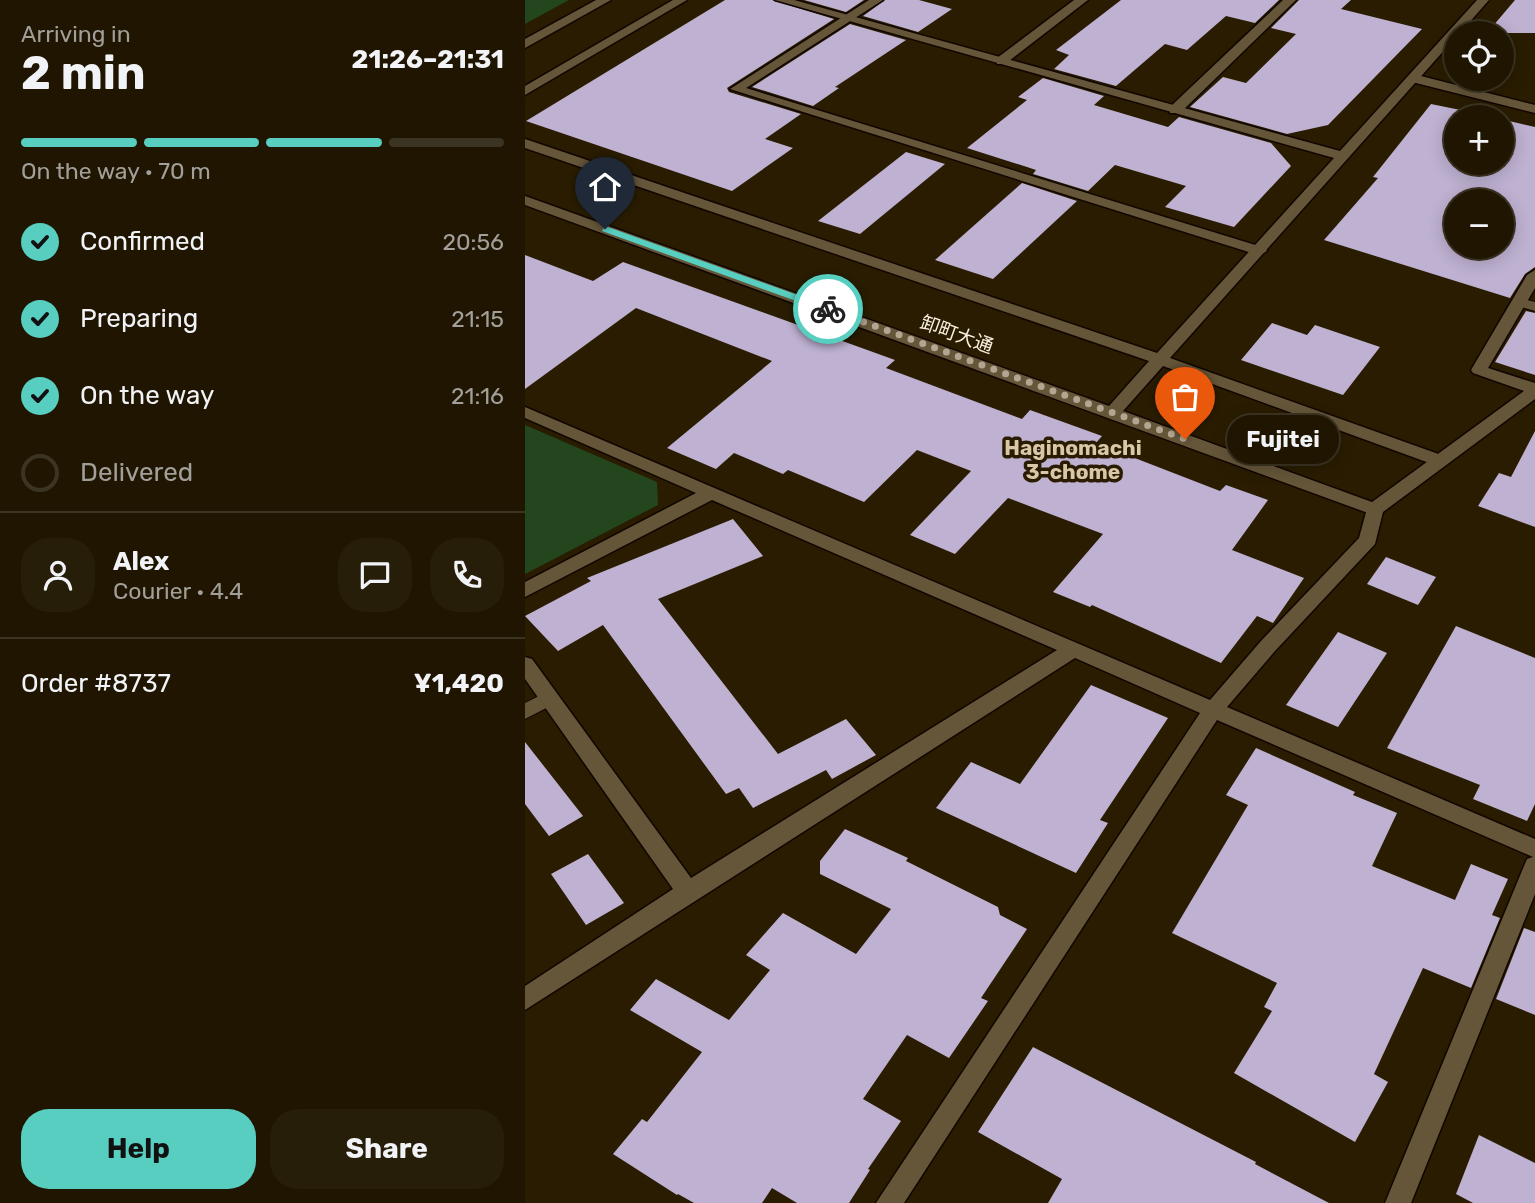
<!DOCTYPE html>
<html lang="en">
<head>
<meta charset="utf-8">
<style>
	:root { --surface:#1f1500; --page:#271e0a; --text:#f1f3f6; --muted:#a19f99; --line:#3c3422; --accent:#58cec0 }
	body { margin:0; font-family:Rubik,"Noto Sans JP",sans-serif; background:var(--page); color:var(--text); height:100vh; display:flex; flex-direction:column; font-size:26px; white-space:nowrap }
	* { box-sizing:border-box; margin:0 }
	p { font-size:23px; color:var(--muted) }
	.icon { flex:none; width:38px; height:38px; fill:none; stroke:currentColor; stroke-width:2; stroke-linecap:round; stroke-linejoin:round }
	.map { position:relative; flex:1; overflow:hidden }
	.details { display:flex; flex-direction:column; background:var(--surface); width:525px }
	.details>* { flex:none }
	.controls { position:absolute; left:919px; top:21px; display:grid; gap:14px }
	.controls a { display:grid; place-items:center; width:70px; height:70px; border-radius:50%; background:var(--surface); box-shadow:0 4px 18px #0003,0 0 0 2px var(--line); font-size:35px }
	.pin { position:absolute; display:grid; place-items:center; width:60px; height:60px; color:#fff; margin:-72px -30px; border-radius:50% 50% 50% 0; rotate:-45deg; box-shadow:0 0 7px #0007 }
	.pin .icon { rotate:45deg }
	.courier { position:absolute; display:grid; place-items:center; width:70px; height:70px; margin:-35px; border:5px solid #58cec0; border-radius:50%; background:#fff; color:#222; box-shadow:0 2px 9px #0007 }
	.bubble { position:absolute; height:49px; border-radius:24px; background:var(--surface); box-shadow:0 4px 18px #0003,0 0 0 2px var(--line); font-size:23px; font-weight:700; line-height:49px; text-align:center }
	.headline em { font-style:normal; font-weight:700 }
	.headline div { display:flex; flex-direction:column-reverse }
	.headline { display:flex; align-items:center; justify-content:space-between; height:119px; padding:0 21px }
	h1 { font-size:46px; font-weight:700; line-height:52px }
	.bar { display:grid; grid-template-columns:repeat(4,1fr); gap:10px 7px; align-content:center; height:84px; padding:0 21px }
	.bar i { height:9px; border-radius:5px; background:var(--line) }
	.bar .on { background:var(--accent) }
	.bar p { grid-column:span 4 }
	.line { display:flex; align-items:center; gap:18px; padding:0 21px; border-top:2px solid var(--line) }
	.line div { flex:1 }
	.round { display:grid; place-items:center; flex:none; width:74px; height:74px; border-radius:28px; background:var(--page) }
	ol { padding:0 21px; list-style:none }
	li { display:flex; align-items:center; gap:21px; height:77px }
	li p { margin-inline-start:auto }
	li .icon { padding:7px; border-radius:50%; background:var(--accent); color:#111; stroke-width:4 }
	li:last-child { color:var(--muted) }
	li i { width:38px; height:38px; border:4px solid var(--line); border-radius:50% }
	.action { display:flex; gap:14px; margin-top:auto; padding:14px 21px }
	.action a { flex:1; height:80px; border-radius:28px; background:var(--accent); color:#111; font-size:28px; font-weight:700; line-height:80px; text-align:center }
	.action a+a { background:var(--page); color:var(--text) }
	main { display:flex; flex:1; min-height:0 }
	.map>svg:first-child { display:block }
</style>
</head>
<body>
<main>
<section class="details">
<div class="headline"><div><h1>2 min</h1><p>Arriving in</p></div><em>21:26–21:31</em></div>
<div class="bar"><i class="on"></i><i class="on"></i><i class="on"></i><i></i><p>On the way · 70 m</p></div>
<ol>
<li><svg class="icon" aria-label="check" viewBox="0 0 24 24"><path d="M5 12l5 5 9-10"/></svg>Confirmed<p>20:56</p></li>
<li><svg class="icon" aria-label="check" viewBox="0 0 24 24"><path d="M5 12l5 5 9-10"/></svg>Preparing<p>21:15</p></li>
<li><svg class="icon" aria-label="check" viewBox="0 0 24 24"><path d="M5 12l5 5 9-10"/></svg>On the way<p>21:16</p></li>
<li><i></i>Delivered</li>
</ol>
<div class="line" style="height:126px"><a class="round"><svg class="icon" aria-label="person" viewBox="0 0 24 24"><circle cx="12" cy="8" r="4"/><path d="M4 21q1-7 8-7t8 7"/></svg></a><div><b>Alex</b><p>Courier · 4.4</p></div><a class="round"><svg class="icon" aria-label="chat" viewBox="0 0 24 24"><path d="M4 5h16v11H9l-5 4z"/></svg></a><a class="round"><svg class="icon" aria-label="phone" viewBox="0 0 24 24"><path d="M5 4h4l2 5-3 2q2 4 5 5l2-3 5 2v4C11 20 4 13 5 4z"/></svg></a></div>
<div class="line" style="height:91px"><div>Order #8737</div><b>¥1,420</b></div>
<div class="action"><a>Help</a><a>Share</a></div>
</section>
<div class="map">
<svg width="1010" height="1203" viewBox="0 0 1010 1203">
	<rect width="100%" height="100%" fill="#291c00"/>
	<g fill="#23461f">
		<path d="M0 0H44L0 24Z"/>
		<path d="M0 425 132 482 133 505 0 574Z"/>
	</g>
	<g fill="#beb1d1" fill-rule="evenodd">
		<path d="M200 0H247L309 19 202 88 204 92 276 114 240 139 268 148 207 191 1 121Z"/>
		<path d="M279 0H339L321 12Z"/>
		<path d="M360 0H394L427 9 393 32 338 16Z"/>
		<path d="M596 0H754L730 23 701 16 662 50 640 44 591 86 529 69 544 55 531 50Z"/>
		<path d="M774 0H826L816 9 897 29 803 125 762 134 665 107 698 77 721 83 771 34 746 28Z"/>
		<path d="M990 0H1010V33H962Z"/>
		<path d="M325 24 381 40 310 87 314 88 288 106 227 87Z"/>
		<path d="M518 78 579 96 569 105 643 127 654 117 746 143 766 166 709 227 640 207 661 186 590 165 563 191 508 174 511 170 502 167 442 148 502 100 493 97Z"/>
		<path d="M906 104 970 117H931V163H976V119L1010 127V267L1000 274 985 298 799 240 853 178 848 177ZM931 201H976V247H931Z"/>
		<path d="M381 152 420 164 335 234 293 221Z"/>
		<path d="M497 183 552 201 468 279 410 260Z"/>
		<path d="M0 255 68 281 98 262 370 360 361 368 497 419 505 410 577 436 571 443 695 491 701 485 743 500 707 550 779 578 748 623 732 616 696 663 567 605 565 607 528 592 578 534 483 498 430 554 385 535 446 471 392 450 339 502 263 470 258 474 209 453 191 469 142 448 247 361 111 308 0 389Z"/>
		<path d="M1001 311 1010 313V375L970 362Z"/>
		<path d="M747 323 782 335 790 325 855 347 818 395 716 360Z"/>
		<path d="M1010 431V527L953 506 974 473 986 477Z"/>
		<path d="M208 519 238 556 133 599 253 754 321 719 351 755 307 779 301 770 228 808 214 788 201 794 78 625 33 651 0 616 66 581 62 578Z"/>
		<path d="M861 557 911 577 893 605 842 584Z"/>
		<path d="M931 626 1010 658V804L1002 821 948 799 955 785 862 748Z"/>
		<path d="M813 632 862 653 813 727 761 705Z"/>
		<path d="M566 685 643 718 575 820 583 823 551 873 411 808 446 762 495 784Z"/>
		<path d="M0 742 58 816 24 836 0 804Z"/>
		<path d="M731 748 830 792 828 795 872 813 847 866 930 900 946 864 983 879 967 915 975 918 946 988 898 968 849 1074 863 1082 830 1142 709 1073 747 1011 739 1007 752 983 647 933 723 805 701 795Z"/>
		<path d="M320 829 383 858 381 861 473 907 475 915 502 929 456 998 463 1001 424 1058 382 1035 338 1099 376 1121 343 1169 345 1170 324 1203H272L247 1188 237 1203H169L153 1194 152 1195 88 1154 117 1119 122 1122 177 1052 105 1010 131 979 204 1020 245 970 221 955 258 913 331 954 366 909 295 874V861Z"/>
		<path d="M63 854 99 903 61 925 26 874Z"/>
		<path d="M999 928 1010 932V1015L971 999Z"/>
		<path d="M508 1047 731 1162 730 1164 804 1203H523L537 1179 453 1132Z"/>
		<path d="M954 1135 1010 1163V1203H948L931 1194Z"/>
	</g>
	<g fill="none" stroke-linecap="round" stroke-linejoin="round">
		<g stroke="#110600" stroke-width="2">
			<g id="service">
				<path d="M994 298 1010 302V311L989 305 987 302Z"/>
				<path d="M24 691 31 693 33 698 31 703 0 719V703Z"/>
			</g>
		</g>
		<g stroke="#110600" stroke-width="3">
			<g id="minor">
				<path d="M344 0H358L221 88 740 248 742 251 735 255 730 254 205 89Z"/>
				<path d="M549 0H563L480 64H472V58Z"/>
				<path d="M758 0H771L655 113H645V107Z"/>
				<path d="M888 74 1010 105V113L883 81 882 78Z"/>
				<path d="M1010 270V288L963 368 1010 383V399L858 512 850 544 750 651 702 707 1010 839V894L886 1203H860L999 866 1002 859 1008 857 692 720 379 1203H351L675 713 550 658 0 1010V986L148 889 0 679V657L7 659 166 878 532 650 187 500 0 597V582L171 493 0 418V407L685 700 736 641 834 538 843 505 999 391 948 373 946 370 1002 275Z"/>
			</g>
		</g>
		<g stroke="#110600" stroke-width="3">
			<g id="tertiary">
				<path d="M71 0H86L0 48V39Z"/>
				<path d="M148 0H162L0 95V86Z"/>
				<path d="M250 0H269L815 151 952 0H964L935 33H931V37L645 358 919 456 922 460 919 464H907L638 366 598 411 855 505 858 509 849 515 843 513 0 205V196L584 406 624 361 0 148V139L632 353 809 158Z"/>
			</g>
		</g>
		<use href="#service" fill="#655639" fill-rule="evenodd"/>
		<use href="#minor" fill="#655639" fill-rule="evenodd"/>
		<use href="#tertiary" fill="#655639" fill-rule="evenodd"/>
	</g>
	<path fill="#58cec0" d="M80 226 306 307 307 309 299 311 77 231Z"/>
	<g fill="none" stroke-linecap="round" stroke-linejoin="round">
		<path stroke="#b2a692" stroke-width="7" stroke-dasharray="0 12.6" d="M303 309 660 439"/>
	</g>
	<g text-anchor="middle" stroke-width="7" stroke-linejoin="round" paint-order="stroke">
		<g font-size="19" fill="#fbf1e1" stroke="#291c00">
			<text transform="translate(432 334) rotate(20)" y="7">卸町大通</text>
		</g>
		<g font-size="21" font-weight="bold" fill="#d9c7a7" stroke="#291c00">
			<text x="548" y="455">Haginomachi<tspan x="548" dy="24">3-chome</tspan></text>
		</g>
	</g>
</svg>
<div class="controls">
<a><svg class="icon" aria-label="locate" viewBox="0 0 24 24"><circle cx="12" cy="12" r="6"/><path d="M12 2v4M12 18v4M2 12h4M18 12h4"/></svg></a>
<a>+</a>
<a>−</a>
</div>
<div class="pin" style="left:660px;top:439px;background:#ea580c"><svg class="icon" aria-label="bag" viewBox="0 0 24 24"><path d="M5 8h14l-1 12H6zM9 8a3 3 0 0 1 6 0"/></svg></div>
<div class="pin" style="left:80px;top:229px;background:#1f2937"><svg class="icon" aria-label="home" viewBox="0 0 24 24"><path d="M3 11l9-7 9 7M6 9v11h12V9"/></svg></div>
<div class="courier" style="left:303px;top:309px"><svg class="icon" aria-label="bike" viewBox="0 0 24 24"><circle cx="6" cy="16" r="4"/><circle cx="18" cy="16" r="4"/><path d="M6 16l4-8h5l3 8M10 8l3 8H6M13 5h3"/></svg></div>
<div class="bubble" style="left:702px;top:415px;width:112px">Fujitei</div>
</div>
</main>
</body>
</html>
